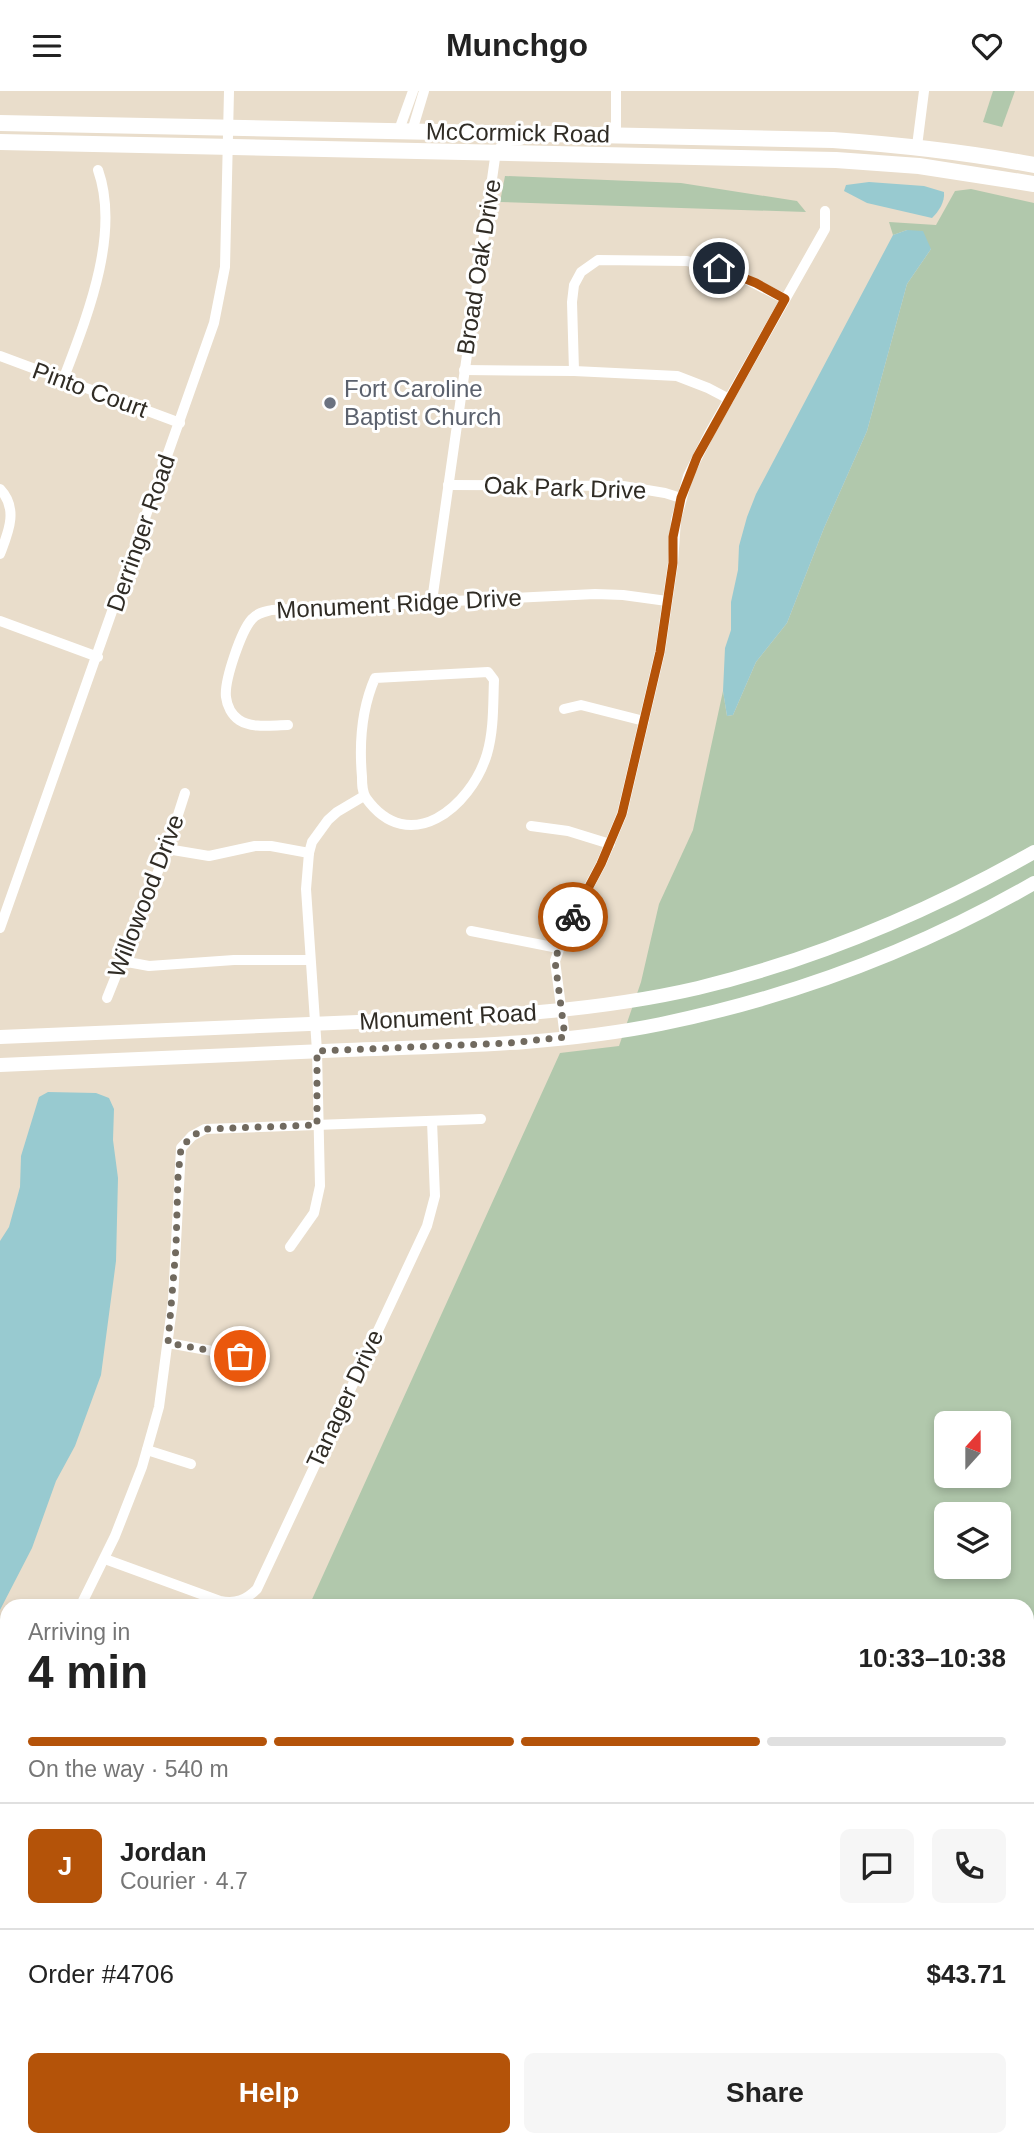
<!DOCTYPE html>
<html lang="en">
<head>
<meta charset="utf-8">
<style>
	:root { --surface:#fff; --page:#f6f6f6; --text:#222; --muted:#767676; --line:#e0e0e0; --accent:#b45309 }
	body { margin:0; font-family:Helvetica,sans-serif; background:var(--page); color:var(--text); height:100vh; display:flex; flex-direction:column; font-size:26px; white-space:nowrap }
	* { box-sizing:border-box; margin:0 }
	p { font-size:23px; color:var(--muted) }
	.icon { flex:none; width:38px; height:38px; fill:none; stroke:currentColor; stroke-width:2; stroke-linecap:round; stroke-linejoin:round }
	.map { position:relative; flex:1; overflow:hidden }
	.sheet { position:absolute; left:0px; top:1508px; width:1034px; height:548px; display:flex; flex-direction:column; background:var(--surface); border-radius:21px 21px 0 0; box-shadow:0 4px 10px #0003 }
	.sheet>* { flex:none }
	.needle { width:46px; rotate:21deg }
	.controls { position:absolute; left:934px; top:1320px; display:grid; gap:14px }
	.controls a { display:grid; place-items:center; width:77px; height:77px; border-radius:10px; background:var(--surface); box-shadow:0 4px 10px #0003; font-size:35px }
	.pin { position:absolute; display:grid; place-items:center; width:60px; height:60px; color:#fff; margin:-30px; border:4px solid #fff; border-radius:50%; box-shadow:0 2px 7px #0007 }
	.courier { position:absolute; display:grid; place-items:center; width:70px; height:70px; margin:-35px; border:5px solid #b45309; border-radius:50%; background:#fff; color:#222; box-shadow:0 2px 9px #0007 }
	.summary em { font-style:normal; font-weight:700 }
	.summary div { display:flex; flex-direction:column-reverse }
	.summary { display:flex; align-items:center; justify-content:space-between; height:119px; padding:0 28px }
	h1 { font-size:46px; font-weight:700; line-height:52px }
	.bar { display:grid; grid-template-columns:repeat(4,1fr); gap:10px 7px; align-content:center; height:84px; padding:0 28px }
	.bar i { height:9px; border-radius:5px; background:var(--line) }
	.bar .current { background:var(--accent) }
	.bar p { grid-column:span 4 }
	.line { display:flex; align-items:center; gap:18px; padding:0 28px; border-top:2px solid var(--line) }
	.line div { flex:1 }
	.round { display:grid; place-items:center; flex:none; width:74px; height:74px; border-radius:10px; background:var(--page) }
	.primary-button { display:flex; gap:14px; margin-top:auto; padding:14px 28px }
	.primary-button a { flex:1; height:80px; border-radius:10px; background:var(--accent); color:#fff; font-size:28px; font-weight:700; line-height:80px; text-align:center }
	.primary-button a+a { background:var(--page); color:var(--text) }
	header { display:flex; justify-content:space-between; align-items:center; height:91px; padding:0 28px; background:var(--surface); font-size:32px; font-weight:700 }
	.map>svg:first-child { display:block }
</style>
</head>
<body>
<header><svg class="icon" aria-label="menu" viewBox="0 0 24 24"><path d="M4 6h16M4 12h16M4 18h16"/></svg>Munchgo<svg class="icon" aria-label="heart" viewBox="0 0 24 24"><path d="M12 20l-8-8c-3-5 5-10 8-4 3-6 11-1 8 4z"/></svg></header>
<div class="map">
<svg width="1034" height="2055" viewBox="0 0 1034 2055">
	<rect width="100%" height="100%" fill="#e9ddcb"/>
	<g fill="#b1c8ac" fill-rule="evenodd">
		<path d="M993 0H1015L1002 36 983 31Z"/>
		<path d="M505 85 681 92 797 110 806 121 500 111Z"/>
		<path d="M971 98 1034 112V2055H0V1996L7 1999V2049H1027V1516L309 1515 560 962 619 955 641 891 659 813 693 739 723 600 727 625 733 624 756 571 787 532 824 437 867 340 907 193 931 158 907 139 893 144 889 131 936 134 955 100ZM947 1332H999V1384H947ZM947 1423H999V1475H947Z"/>
	</g>
	<g fill="#98cad0">
		<path d="M869 91 924 95 944 101C945 111 939 120 932 127L867 112 844 100 846 94Z"/>
		<path d="M907 139 923 140 931 158 907 193 867 340 824 437 787 532 756 571 733 624 727 625 723 600 725 557 731 539V511L738 479 739 455 747 426 756 403 893 144Z"/>
		<path d="M48 1001 96 1002 109 1007 114 1018 113 1049 118 1087 116 1170 101 1284 75 1355 56 1390 32 1457 0 1519V1150L9 1136 20 1096 21 1065 39 1006Z"/>
	</g>
	<g fill="none" stroke-linecap="round" stroke-linejoin="round">
		<g stroke="#fff" stroke-width="10">
			<path d="M399 39 413 0"/>
			<path d="M412 40 424 0"/>
			<path d="M616 44V0"/>
			<path d="M917 55 924 0"/>
			<path d="M0 265 180 332"/>
			<path d="M464 279 574 280 677 285 708 297 729 308"/>
			<path d="M574 280 572 211 574 194 581 181 598 169 687 170 738 184 785 208"/>
			<path d="M63 289C86 228 121 144 98 79"/>
			<path d="M448 394 623 395 665 402 681 407"/>
			<path d="M0 398C19 418 8 442 0 463"/>
			<path d="M432 510 496 60 510 49H521"/>
			<path d="M0 530 98 566"/>
			<path d="M488 581 494 589C493 613 494 639 487 663 471 716 409 767 366 707 362 701 362 693 362 686 359 652 361 619 375 587Z"/>
			<path d="M564 618 581 614 644 630"/>
			<path d="M288 634C273 634 253 638 239 629 232 624 227 615 226 606 224 590 241 540 252 528 257 522 264 521 272 519L595 503 623 504 667 510"/>
			<path d="M531 735 568 740 610 753"/>
			<path d="M167 758 209 765 255 755H271L309 762"/>
			<path d="M0 837 214 232 225 176 229 0"/>
			<path d="M471 840 558 857"/>
			<path d="M122 870 149 875 234 869H310"/>
			<path d="M107 907 167 758 185 702"/>
			<path d="M565 946 555 870 566 838 601 773 622 723 660 561 673 472 676 429 688 385 709 343 825 138V120"/>
			<path d="M290 1156 314 1122 320 1095 317 960 306 798 309 762 312 751 328 729 337 721 364 705"/>
			<path d="M168 1252 240 1265"/>
			<path d="M147 1359 191 1373"/>
			<path d="M105 1468 220 1510C236 1513 246 1509 257 1498L427 1135 435 1105 432 1030"/>
			<path d="M80 1516 115 1445 142 1376 159 1316 173 1209 181 1057 192 1045 205 1038 481 1028"/>
			<path d="M0 1627 7 1618"/>
			<path d="M0 1659 7 1665"/>
			<path d="M0 1914 7 1919"/>
		</g>
		<g stroke="#fff" stroke-width="14">
			<path d="M0 946C119 941 239 936 358 931 472 926 586 923 698 897 817 868 928 821 1034 761"/>
			<path d="M0 974C116 969 231 964 347 959 451 955 558 954 661 933 792 906 918 859 1034 792"/>
		</g>
		<g stroke="#fff" stroke-width="16">
			<path d="M0 32 833 49C901 54 967 61 1034 74"/>
			<path d="M0 51 836 69 919 75 1034 93"/>
		</g>
	</g>
	<g fill="none" stroke-linecap="round" stroke-linejoin="round">
		<path stroke="#716a5f" stroke-width="7" stroke-dasharray="0 12.6" d="M240 1265 168 1252 176 1156 178 1086 181 1057 192 1045 205 1038 317 1034V960L510 952 565 946 555 870 561 849 573 826"/>
		<path stroke="#b45309" stroke-width="9" d="M573 826 601 773 622 723 660 561 673 472V446L681 407 697 366 785 208 756 192 719 177"/>
	</g>
	<circle fill="#6b7280" stroke="#fff" stroke-width="2.5" cx="330" cy="312" r="7"/>
	<g text-anchor="middle" stroke-width="6" stroke-linejoin="round" paint-order="stroke">
		<g font-size="24" fill="#302c25" stroke="#fff">
			<text transform="translate(518 42) rotate(1)" y="8">McCormick Road</text>
			<text transform="translate(479 176) rotate(-81)" y="8">Broad Oak Drive</text>
			<text transform="translate(90 299) rotate(20)" y="8">Pinto Court</text>
			<text transform="translate(565 397) rotate(2)" y="8">Oak Park Drive</text>
			<text transform="translate(141 442) rotate(-71)" y="8">Derringer Road</text>
			<text transform="translate(399 513) rotate(-3)" y="8">Monument Ridge Drive</text>
			<text transform="translate(146 805) rotate(-69)" y="8">Willowood Drive</text>
			<text transform="translate(448 926) rotate(-3)" y="8">Monument Road</text>
			<text transform="translate(345 1308) rotate(-65)" y="8">Tanager Drive</text>
		</g>
		<g font-size="24" fill="#5b616d" stroke="#fff" text-anchor="start">
			<text x="344" y="306">Fort Caroline<tspan x="344" dy="28">Baptist Church</tspan></text>
		</g>
	</g>
</svg>
<div class="controls">
<a><svg class="needle" viewBox="-14 -14 28 28"><path d="M0-13l5 13h-10z" fill="#e53935"/><path d="M0 13l5-13h-10z" fill="#767676"/></svg></a>
<a><svg class="icon" aria-label="layers" viewBox="0 0 24 24"><path d="M12 4l9 5-9 5-9-5zM3 14l9 5 9-5"/></svg></a>
</div>
<div class="pin" style="left:240px;top:1265px;background:#ea580c"><svg class="icon" aria-label="bag" viewBox="0 0 24 24"><path d="M5 8h14l-1 12H6zM9 8a3 3 0 0 1 6 0"/></svg></div>
<div class="pin" style="left:719px;top:177px;background:#1f2937"><svg class="icon" aria-label="home" viewBox="0 0 24 24"><path d="M3 11l9-7 9 7M6 9v11h12V9"/></svg></div>
<div class="courier" style="left:573px;top:826px"><svg class="icon" aria-label="bike" viewBox="0 0 24 24"><circle cx="6" cy="16" r="4"/><circle cx="18" cy="16" r="4"/><path d="M6 16l4-8h5l3 8M10 8l3 8H6M13 5h3"/></svg></div>
<section class="sheet">
<div class="summary"><div><h1>4 min</h1><p>Arriving in</p></div><em>10:33–10:38</em></div>
<div class="bar"><i class="current"></i><i class="current"></i><i class="current"></i><i></i><p>On the way · 540 m</p></div>
<div class="line" style="height:126px"><b class="round" style="background:var(--accent);color:#fff">J</b><div><b>Jordan</b><p>Courier · 4.7</p></div><a class="round"><svg class="icon" aria-label="chat" viewBox="0 0 24 24"><path d="M4 5h16v11H9l-5 4z"/></svg></a><a class="round"><svg class="icon" aria-label="phone" viewBox="0 0 24 24"><path d="M5 4h4l2 5-3 2q2 4 5 5l2-3 5 2v4C11 20 4 13 5 4z"/></svg></a></div>
<div class="line" style="height:91px"><div>Order #4706</div><b>$43.71</b></div>
<div class="primary-button"><a>Help</a><a>Share</a></div>
</section>
</div>
</body>
</html>
